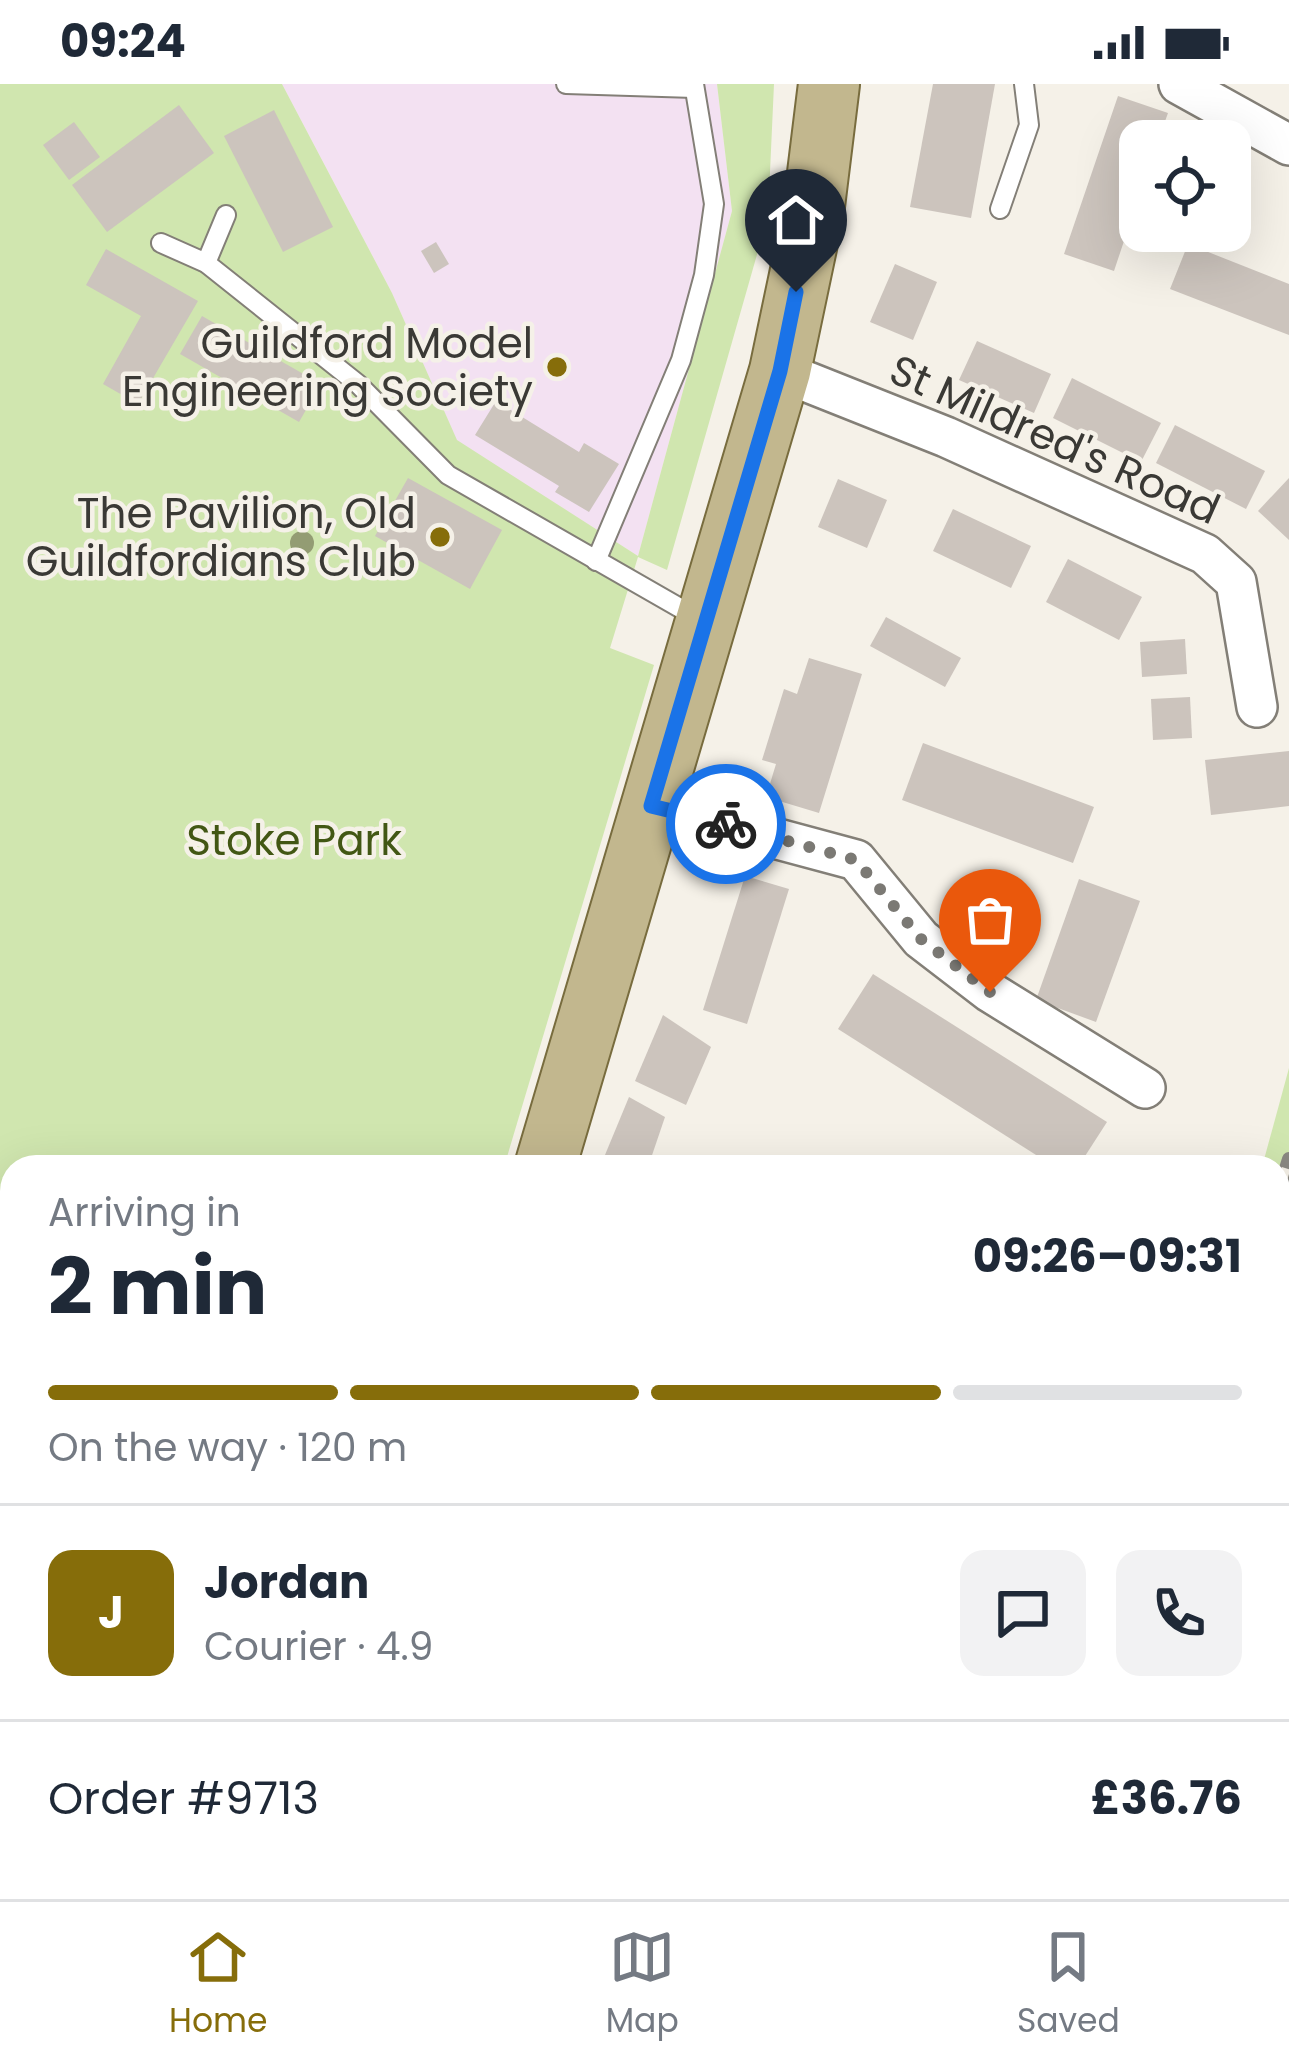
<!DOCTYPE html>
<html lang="en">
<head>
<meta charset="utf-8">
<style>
	:root { --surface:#fff; --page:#f2f2f3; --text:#1f2937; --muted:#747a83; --line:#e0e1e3; --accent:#866d0a }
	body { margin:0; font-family:Poppins,sans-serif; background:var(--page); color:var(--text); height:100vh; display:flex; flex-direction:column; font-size:45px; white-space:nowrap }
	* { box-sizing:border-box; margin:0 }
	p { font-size:39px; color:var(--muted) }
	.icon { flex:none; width:66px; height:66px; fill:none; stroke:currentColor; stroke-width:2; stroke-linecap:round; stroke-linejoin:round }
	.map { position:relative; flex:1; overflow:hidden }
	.drawer { position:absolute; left:0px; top:1071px; width:1290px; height:744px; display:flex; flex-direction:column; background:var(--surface); border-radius:36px 36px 0 0; box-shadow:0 12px 48px #0002 }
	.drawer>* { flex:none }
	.fabs { position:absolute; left:1119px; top:36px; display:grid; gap:24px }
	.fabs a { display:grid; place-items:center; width:132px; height:132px; border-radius:24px; background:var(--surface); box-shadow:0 12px 48px #0002; font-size:60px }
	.pin { position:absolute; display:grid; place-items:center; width:102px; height:102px; color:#fff; margin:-123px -51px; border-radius:50% 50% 50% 0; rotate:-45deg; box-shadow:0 0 12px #0007 }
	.pin .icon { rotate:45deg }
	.courier { position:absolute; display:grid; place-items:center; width:120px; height:120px; margin:-60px; border:9px solid #1a73e8; border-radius:50%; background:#fff; color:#222; box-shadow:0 3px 15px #0007 }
	.head em { font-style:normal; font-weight:700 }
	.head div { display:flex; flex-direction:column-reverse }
	.head { display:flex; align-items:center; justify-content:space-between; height:204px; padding:0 48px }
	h1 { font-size:78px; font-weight:700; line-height:90px }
	.bar { display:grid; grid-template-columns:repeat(4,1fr); gap:18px 12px; align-content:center; height:144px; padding:0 48px }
	.bar i { height:15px; border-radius:9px; background:var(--line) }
	.bar .active { background:var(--accent) }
	.bar p { grid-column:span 4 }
	.line { display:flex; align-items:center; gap:30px; padding:0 48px; border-top:3px solid var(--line) }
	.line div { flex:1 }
	.round { display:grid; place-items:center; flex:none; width:126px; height:126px; border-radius:24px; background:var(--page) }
	.status { display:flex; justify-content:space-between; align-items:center; height:84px; padding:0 60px; background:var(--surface); direction:ltr }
	.status svg { height:33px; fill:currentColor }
	.tabs { display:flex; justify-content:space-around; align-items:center; height:168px; border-top:3px solid var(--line); background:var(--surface); font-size:33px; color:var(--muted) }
	.tabs a { display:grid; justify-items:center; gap:6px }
	.tabs .active { color:var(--accent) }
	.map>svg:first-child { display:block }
</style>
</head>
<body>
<div class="status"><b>09:24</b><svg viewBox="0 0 49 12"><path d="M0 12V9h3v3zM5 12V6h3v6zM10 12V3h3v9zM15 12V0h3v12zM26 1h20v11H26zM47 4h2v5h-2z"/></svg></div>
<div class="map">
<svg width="1289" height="1815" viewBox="0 0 1289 1815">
	<rect width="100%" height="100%" fill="#f5f1e8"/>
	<path fill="#f3e1f2" d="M282 0H717L732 127 638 472 457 357 392 209Z"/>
	<g fill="#d0e6af">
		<path d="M0 0H282L392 209 457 356 638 472 732 127 717 0H774L768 132 667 486 638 473 610 564 654 581 504 1083H12V1803H220L214 1815H0Z"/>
		<path d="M1289 984V1376L1278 1419V1083H1262Z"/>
		<path d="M1048 1803H1180L1177 1815H1044Z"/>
	</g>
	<g fill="#ccc4bd">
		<path d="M933 0H995L971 134 910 123Z"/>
		<path d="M1118 12 1168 29 1158 57H1140V109L1114 187 1064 170Z"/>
		<path d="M179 21 214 69 107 148 72 101Z"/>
		<path d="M274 26 333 143 283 168 224 52Z"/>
		<path d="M74 38 100 73 69 96 43 61Z"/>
		<path d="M436 158 449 180 434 189 421 167Z"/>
		<path d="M1188 160 1289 200V251L1170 205Z"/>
		<path d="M106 165 198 217 138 320 103 300 141 232 86 201Z"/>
		<path d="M895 180 937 198 913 256 870 238Z"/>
		<path d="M202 232 321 300 299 338 180 270Z"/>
		<path d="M977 257 1051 290 1034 329 959 296Z"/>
		<path d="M1072 294 1161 339 1141 378 1053 334Z"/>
		<path d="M496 317 579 368 584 359 619 380 589 428 555 408 559 402 475 351Z"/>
		<path d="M1175 341 1265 387 1246 425 1156 379Z"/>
		<path d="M408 394 502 446 470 505 375 452Z"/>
		<path d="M1289 394V456L1258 427Z"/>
		<path d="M838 395 887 416 867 464 818 443Z"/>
		<path d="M953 425 1031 462 1011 504 933 467Z"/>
		<path d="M1068 475 1142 513 1119 556 1046 518Z"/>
		<path d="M886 533 961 574 945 603 870 562Z"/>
		<path d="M1185 555 1187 590 1142 593 1140 558Z"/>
		<path d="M809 574 862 590 819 729 766 713 776 680 762 676 784 605 797 610Z"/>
		<path d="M1190 613 1192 654 1153 656 1151 615Z"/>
		<path d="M923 659 1094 723 1073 779 902 716Z"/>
		<path d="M1289 667V722L1211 731 1205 676Z"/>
		<path d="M745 792 789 805 747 940 703 926Z"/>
		<path d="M1079 795 1140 817 1096 938 1036 916Z"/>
		<path d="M873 890 1107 1038 1078 1083H1055L838 945Z"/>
		<path d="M663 931 711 963 686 1021 635 997Z"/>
		<path d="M629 1013 665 1033 648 1083H600Z"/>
		<path d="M407 1803H456L451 1815H402Z"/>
		<path d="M584 1803H606L635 1815H579Z"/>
		<path d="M905 1803H946L975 1815H901Z"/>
	</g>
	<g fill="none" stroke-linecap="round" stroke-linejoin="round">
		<g stroke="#837f77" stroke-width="22">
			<g id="service">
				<path d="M566 0 694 4"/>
				<path d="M1000 125 1029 41 1024 0"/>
				<path d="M161 159 206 179 358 300 448 391 701 536"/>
				<path d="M206 179 226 131"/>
				<path d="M596 477 681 276 704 191 714 120 694 0"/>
			</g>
		</g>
		<g stroke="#837f77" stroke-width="44">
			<g id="minor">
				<path d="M1179 0 1289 61"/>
				<path d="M780 287 946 353 1205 470 1236 498 1257 623"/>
				<path d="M651 721 856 776 921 855 990 908 1145 1004"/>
				<path d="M346 1803 356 1815"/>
			</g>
		</g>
		<g stroke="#786c3e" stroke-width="64">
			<g id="primary">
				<path d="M545 1083 780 287 813 130 829 0"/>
				<path d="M256 1815 262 1803"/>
			</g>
		</g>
		<use href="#service" stroke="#fff" stroke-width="18"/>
		<use href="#minor" stroke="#fff" stroke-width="39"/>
		<use href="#primary" stroke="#c2b78e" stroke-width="60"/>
		<g stroke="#8a8882" stroke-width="14">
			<g id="rail">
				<path d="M1278 1110 1289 1075"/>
				<path d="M1278 1175 1289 1140"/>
				<path d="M1085 1815 1088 1803"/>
				<path d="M1105 1815 1108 1803"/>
			</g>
		</g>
		<use href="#rail" stroke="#f5f1e8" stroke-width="9" stroke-dasharray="27" stroke-linecap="butt"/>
	</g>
	<circle fill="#939c73" cx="302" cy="459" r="12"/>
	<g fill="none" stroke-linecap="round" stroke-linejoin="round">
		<path stroke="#7b7974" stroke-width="12" stroke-dasharray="0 21.6" d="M726 740 856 776 921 855 990 908"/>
		<path stroke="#1a73e8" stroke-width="15" d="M726 740 651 722 780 287 796 208"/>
	</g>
	<g fill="#866d0a" stroke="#f5f1e8" stroke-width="4.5">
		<circle cx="557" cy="283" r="12"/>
		<circle cx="440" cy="453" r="12"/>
	</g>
	<g text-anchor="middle" stroke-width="9" stroke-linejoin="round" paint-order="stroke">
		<g font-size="42" fill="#3a3935" stroke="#f5f1e8" text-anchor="end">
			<text x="533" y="274">Guildford Model<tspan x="533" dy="48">Engineering Society</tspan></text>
			<text x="416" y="444">The Pavilion, Old<tspan x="416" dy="48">Guildfordians Club</tspan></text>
		</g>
		<g font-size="42" fill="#3a3935" stroke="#f5f1e8">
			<text transform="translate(1055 355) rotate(24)" y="15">St Mildred's Road</text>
		</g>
		<g font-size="42" fill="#425714" stroke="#f5f1e8">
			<text x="294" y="771">Stoke Park</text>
		</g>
	</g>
</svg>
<div class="fabs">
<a><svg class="icon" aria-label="locate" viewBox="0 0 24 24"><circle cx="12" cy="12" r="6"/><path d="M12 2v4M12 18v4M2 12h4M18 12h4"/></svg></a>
</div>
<div class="pin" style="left:990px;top:908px;background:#ea580c"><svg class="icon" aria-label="bag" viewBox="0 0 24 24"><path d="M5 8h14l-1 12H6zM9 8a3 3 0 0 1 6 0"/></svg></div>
<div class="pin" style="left:796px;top:208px;background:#1f2937"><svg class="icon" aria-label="home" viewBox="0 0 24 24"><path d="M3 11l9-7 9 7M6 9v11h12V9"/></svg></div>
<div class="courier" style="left:726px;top:740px"><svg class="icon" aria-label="bike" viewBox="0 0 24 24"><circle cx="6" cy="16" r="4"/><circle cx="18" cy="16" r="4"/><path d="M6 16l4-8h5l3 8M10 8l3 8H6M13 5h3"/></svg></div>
<section class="drawer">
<div class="head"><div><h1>2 min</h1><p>Arriving in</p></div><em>09:26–09:31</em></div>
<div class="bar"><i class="active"></i><i class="active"></i><i class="active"></i><i></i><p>On the way · 120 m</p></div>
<div class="line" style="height:216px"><b class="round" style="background:var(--accent);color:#fff">J</b><div><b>Jordan</b><p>Courier · 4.9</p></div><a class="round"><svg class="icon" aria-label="chat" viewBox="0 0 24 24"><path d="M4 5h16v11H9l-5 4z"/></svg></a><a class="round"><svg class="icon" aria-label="phone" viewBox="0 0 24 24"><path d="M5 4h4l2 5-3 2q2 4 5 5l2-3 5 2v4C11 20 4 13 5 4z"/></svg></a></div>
<div class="line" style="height:156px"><div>Order #9713</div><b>£36.76</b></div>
</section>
</div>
<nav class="tabs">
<a class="active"><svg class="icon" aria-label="home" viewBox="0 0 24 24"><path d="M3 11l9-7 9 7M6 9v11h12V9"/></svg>Home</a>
<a><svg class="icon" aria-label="map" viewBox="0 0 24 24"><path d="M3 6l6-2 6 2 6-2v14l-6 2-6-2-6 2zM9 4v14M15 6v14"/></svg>Map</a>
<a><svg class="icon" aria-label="saved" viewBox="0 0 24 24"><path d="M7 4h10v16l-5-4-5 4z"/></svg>Saved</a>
</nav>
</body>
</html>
